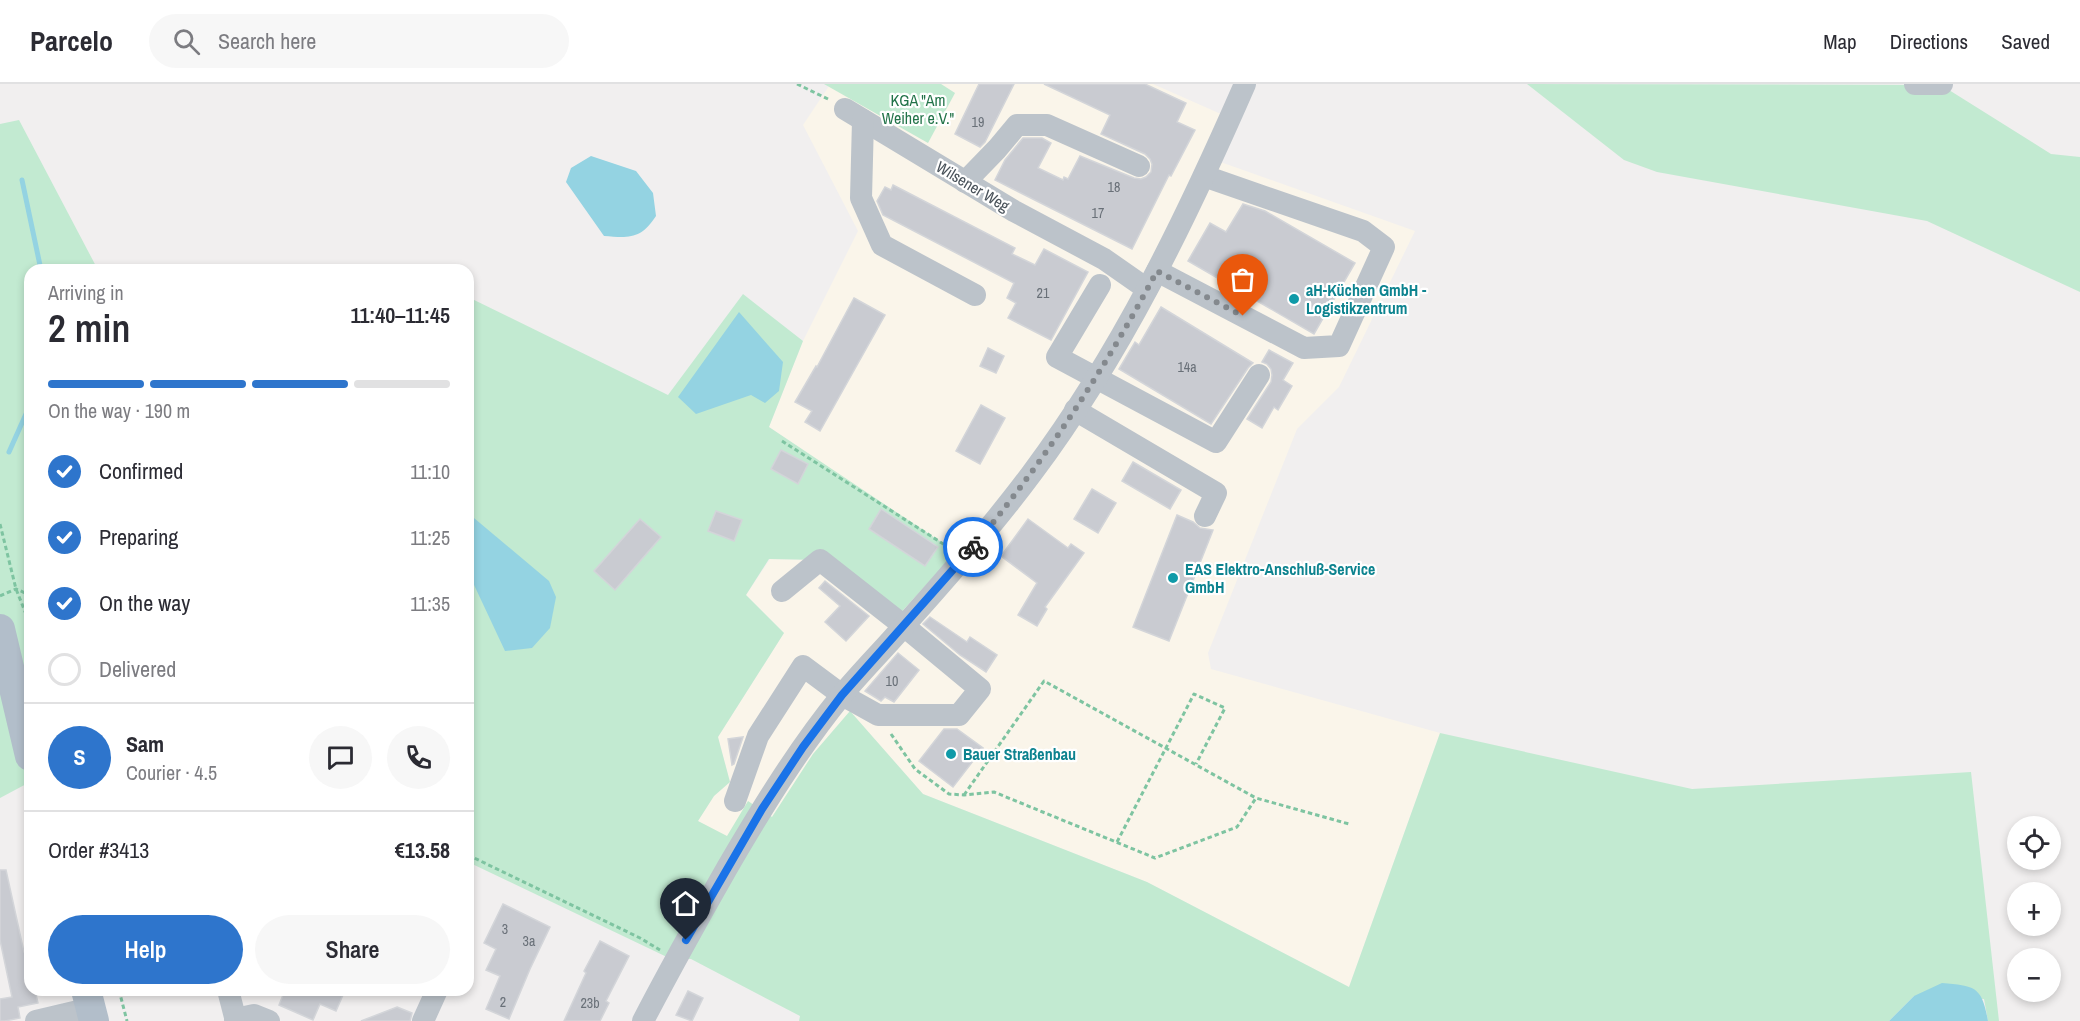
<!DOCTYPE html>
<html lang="en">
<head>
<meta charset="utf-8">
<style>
	:root { --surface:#fff; --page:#f7f7f7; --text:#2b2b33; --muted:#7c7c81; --line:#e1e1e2; --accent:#2e75cc }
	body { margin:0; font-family:"Archivo Narrow",sans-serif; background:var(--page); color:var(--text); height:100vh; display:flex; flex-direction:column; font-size:22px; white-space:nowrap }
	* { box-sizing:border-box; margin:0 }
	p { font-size:20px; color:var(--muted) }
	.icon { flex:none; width:33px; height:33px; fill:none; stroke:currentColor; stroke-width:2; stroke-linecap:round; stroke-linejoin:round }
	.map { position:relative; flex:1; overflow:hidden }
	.sheet { position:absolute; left:24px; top:180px; width:450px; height:732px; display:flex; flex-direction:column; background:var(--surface); border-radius:18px; box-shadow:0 3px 9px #0003 }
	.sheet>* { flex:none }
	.buttons { position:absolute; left:2007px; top:732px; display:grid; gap:12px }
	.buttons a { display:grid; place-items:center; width:54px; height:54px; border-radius:50%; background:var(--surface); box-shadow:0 3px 9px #0003; font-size:30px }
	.pin { position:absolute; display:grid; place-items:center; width:51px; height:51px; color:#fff; margin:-62px -26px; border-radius:50% 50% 50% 0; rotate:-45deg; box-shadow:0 0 6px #0007 }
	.pin .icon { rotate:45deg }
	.courier { position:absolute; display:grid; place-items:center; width:60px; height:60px; margin:-30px; border:4px solid #1a73e8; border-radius:50%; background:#fff; color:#222; box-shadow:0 2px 8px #0007 }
	.overview em { font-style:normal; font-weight:600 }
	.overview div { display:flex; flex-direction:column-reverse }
	.overview { display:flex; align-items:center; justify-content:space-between; height:102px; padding:0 24px }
	h1 { font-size:39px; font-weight:600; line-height:45px }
	.bar { display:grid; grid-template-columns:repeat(4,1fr); gap:9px 6px; align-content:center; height:72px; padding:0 24px }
	.bar i { height:8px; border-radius:4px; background:var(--line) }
	.bar .selected { background:var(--accent) }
	.bar p { grid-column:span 4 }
	.line { display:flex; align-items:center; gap:15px; padding:0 24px; border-top:2px solid var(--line) }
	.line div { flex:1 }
	.round { display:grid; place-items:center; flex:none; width:63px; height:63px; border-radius:32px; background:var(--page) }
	ol { padding:0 24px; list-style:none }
	li { display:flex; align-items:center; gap:18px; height:66px }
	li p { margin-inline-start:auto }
	li .icon { padding:6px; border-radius:50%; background:var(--accent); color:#fff; stroke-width:4 }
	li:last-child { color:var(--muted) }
	li i { width:33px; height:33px; border:3px solid var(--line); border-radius:50% }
	.primary-button { display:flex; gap:12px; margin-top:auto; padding:12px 24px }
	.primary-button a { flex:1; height:69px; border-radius:36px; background:var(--accent); color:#fff; font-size:24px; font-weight:600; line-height:69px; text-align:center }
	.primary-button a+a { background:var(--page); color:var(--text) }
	header { display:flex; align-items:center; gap:36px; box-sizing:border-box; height:84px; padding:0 30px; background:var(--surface); border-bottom:2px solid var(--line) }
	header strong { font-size:28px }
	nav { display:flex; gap:33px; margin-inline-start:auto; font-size:21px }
	.search { width:420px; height:54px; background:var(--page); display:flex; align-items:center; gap:15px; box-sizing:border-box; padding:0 21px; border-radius:33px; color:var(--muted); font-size:22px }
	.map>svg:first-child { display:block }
</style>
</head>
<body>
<header>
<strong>Parcelo</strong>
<div class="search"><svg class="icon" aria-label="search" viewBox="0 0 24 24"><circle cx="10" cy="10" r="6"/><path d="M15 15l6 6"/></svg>Search here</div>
<nav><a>Map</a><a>Directions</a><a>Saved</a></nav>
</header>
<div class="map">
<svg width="2080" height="937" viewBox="0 0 2080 937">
	<rect width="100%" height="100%" fill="#f1efef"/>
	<path fill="#faf5ea" d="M941 0H1153L1230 34 1212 75 1415 147 1339 303 1297 345 1208 569 1211 585 1440 649 1349 903 1147 798 923 710 850 627 813 670 772 733 727 753 698 737 714 712 730 698 718 653 784 549 746 511 770 475 820 476 955 469 769 343 803 257 858 147 803 41 829 2 927 58 955 9Z"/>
	<g fill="#c2ead1">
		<path d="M824 0H941L955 9 928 59Z"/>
		<path d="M1527 0 1941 1 2051 70 2080 73V208L1927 137 1657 88 1624 76Z"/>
		<path d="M19 36 98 186H30V590L12 595 30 672V698L0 714V40Z"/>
		<path d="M743 210 803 257 769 343 956 468 895 535 820 476 769 475 746 511 784 549 718 653 730 698 714 712 698 737 727 752 748 717 772 733 813 670 850 627 923 710 1147 798 1349 903 1440 649 1692 705 1971 688 1999 937H1988L1984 915 1914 912 1889 937H799L800 932 691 875 669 874 468 778V213L668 311Z"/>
	</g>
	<g fill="#94d3e2">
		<path d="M591 72 636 87 653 109 656 132C641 155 630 154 604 152L566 98 571 84Z"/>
		<path d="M739 228 783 278 779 307 765 319 751 311 696 330 678 313Z"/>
		<path d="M468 429 549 497 556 513 550 544 532 564 505 567 468 488Z"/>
		<path d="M1942 899C1975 902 1982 902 1988 937H1889L1914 912Z"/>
	</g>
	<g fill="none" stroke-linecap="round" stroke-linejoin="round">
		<g stroke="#94d3e2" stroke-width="5">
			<path d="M22 96 41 186"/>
			<path d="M9 368 30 321"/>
		</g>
	</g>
	<g fill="#c9cbd1" stroke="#d3d5d9" stroke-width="1.5">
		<path d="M979 0H1014L985 58 980 63 955 50Z"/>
		<path d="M1044 0H1145L1186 19 1177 38 1195 46 1171 92 1169 91 1132 165 995 96 1005 76 1023 54H1042L1051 59 1038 84 1063 96 1064 93 1068 95 1080 72 1134 94 1141 95 1146 93 1151 88 1152 80 1150 75 1145 70 1101 50 1110 31Z"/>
		<path d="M893 101 1015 164 1012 170 1035 181 1044 165 1088 188 1051 256 1008 234 1016 219 1007 214 1014 199 883 131 877 117 885 103 891 106Z"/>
		<path d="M1243 120 1265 127 1355 179 1314 250 1188 177 1210 139 1226 148Z"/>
		<path d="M854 214 885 231 820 347 805 338 812 327 795 318 816 282 817 283Z"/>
		<path d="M1161 223 1253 279 1248 284 1211 340 1119 285 1135 258 1139 261Z"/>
		<path d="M988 264 1004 272 996 289 980 282Z"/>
		<path d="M1269 266 1293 279 1283 296 1292 302 1278 326 1274 323 1262 344 1247 335 1271 298 1272 291 1271 285 1267 280 1262 278Z"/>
		<path d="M981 321 1005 334 980 380 956 367Z"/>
		<path d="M781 366 808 380 798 400 771 385Z"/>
		<path d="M1133 378 1181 406 1170 425 1122 397Z"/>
		<path d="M1092 405 1116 419 1098 449 1074 435Z"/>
		<path d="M881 425 938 463 925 482 869 445Z"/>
		<path d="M716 427 742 436 734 457 708 447Z"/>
		<path d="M1177 431 1193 438 1200 444 1213 446 1169 557 1133 543Z"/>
		<path d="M640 435 661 453 615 506 594 487Z"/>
		<path d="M1028 435 1068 464 1071 460 1084 469 1045 523 1047 525 1037 542 1018 531 1037 499 1001 472Z"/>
		<path d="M825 497 869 532 846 557 825 538 840 522 819 504Z"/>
		<path d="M930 533 967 558 970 553 997 571 986 588 960 571 923 540Z"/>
		<path d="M898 569 919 586 894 618 885 613 881 617 865 607Z"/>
		<path d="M944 645H957L983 664 953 703 919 677Z"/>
		<path d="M743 653 734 680 732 681 728 655Z"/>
		<path d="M0 786H6L24 868H27L30 883V906H35L38 919 18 923 20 934 5 937H0V915L12 913 0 856Z"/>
		<path d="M503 820 550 843 530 885 509 935 486 925 500 892 486 886 496 865 484 859Z"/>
		<path d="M600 857 629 872 606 917 609 919 600 937H564L586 889 584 887Z"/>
		<path d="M285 906H332L343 911 336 927 320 920 313 936 279 921Z"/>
		<path d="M688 907 703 914 692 937 676 931Z"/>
		<path d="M397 923 412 929 410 937H361Z"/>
	</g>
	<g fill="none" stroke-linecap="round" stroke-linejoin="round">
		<g stroke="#7ec4a1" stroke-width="3" stroke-dasharray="4.5 3" stroke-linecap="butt">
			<path d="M797 0 828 15"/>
			<path d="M782 357 948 463"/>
			<path d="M0 440 16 505 30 540"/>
			<path d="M0 512 16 505 30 511"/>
			<path d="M891 650 915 685 949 710 964 711 994 708 1155 774 1237 743 1256 714 1349 740"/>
			<path d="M964 711 1044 597 1256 714"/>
			<path d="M1117 758 1194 610 1225 624 1196 680"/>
			<path d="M468 771 640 854 660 866"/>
			<path d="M119 906 127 937"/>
		</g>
		<g stroke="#bcc3ca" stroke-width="22">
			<path d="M1915 0H1942"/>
			<path d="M845 25 1014 127 1104 175 1147 205"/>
			<path d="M863 36 861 114 882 161 975 211"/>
			<path d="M965 98 997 65 1017 41H1047L1139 82"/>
			<path d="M1157 187 1304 264 1339 262 1384 163 1363 147 1204 92"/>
			<path d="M1100 201 1057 273 1216 358 1259 291"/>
			<path d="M1075 326 1216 409 1205 432"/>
			<path d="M735 717 758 652 803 582 842 611 878 631H959L980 605 904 542 820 476 782 507"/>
			<path d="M228 906 236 937"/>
			<path d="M235 935 254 931 269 937"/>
			<path d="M36 937 91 924"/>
			<path d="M423 937 437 906"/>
			<path d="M643 937C670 885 698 835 727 784 762 724 798 665 842 611 861 588 882 567 902 544 947 494 992 443 1032 389 1121 270 1186 135 1245 0"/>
		</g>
		<g stroke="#b2beca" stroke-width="30">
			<path d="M0 545 30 672"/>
			<path d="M86 906 94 937"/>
		</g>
	</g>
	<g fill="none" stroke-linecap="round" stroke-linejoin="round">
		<path stroke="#84898e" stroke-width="6" stroke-dasharray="0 10.8" d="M973 463C1044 378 1105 285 1157 187L1243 232"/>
		<path stroke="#1a73e8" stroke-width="8" d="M686 856 762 725 803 663 842 611 973 463"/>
	</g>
	<g fill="#0f9aa8" stroke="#fff" stroke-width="2">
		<circle cx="1294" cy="215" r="6"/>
		<circle cx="1173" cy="494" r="6"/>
		<circle cx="951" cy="670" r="6"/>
	</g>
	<g text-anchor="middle" stroke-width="4.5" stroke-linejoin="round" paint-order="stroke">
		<g font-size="14" fill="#697078">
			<text x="978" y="43">19</text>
			<text x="1114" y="108">18</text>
			<text x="1098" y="134">17</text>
			<text x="1043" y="214">21</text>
			<text x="1187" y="288">14a</text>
			<text x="892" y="602">10</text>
			<text x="505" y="850">3</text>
			<text x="529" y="862">3a</text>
			<text x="503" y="923">2</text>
			<text x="590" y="924">23b</text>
		</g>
		<g font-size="16" fill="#227349" stroke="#fff">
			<text x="918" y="22">KGA "Am<tspan x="918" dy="18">Weiher e.V."</tspan></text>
		</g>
		<g font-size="16" fill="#49525a" stroke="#fff">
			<text transform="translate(973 102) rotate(31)" y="6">Wilsener Weg</text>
		</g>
		<g font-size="16" font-weight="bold" fill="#0d838f" stroke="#fff" text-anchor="start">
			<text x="1306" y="212">aH-Küchen GmbH -<tspan x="1306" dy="18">Logistikzentrum</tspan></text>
			<text x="1185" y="491">EAS Elektro-Anschluß-Service<tspan x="1185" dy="18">GmbH</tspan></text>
			<text x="963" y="676">Bauer Straßenbau</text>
		</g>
	</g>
</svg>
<div class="buttons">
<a><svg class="icon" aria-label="locate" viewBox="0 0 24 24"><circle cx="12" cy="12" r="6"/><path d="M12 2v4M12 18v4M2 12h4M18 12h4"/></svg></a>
<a>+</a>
<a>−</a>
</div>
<div class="pin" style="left:1243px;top:232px;background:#ea580c"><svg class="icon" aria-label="bag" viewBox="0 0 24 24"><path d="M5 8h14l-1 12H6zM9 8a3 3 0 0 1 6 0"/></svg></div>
<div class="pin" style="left:686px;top:856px;background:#1f2937"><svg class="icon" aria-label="home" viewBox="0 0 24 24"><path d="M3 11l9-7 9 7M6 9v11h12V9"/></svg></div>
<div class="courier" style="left:973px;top:463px"><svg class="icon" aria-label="bike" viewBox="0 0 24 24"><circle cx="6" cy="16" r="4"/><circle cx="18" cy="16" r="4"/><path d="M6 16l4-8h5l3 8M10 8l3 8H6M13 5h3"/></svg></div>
<section class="sheet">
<div class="overview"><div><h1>2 min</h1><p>Arriving in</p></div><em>11:40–11:45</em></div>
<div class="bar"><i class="selected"></i><i class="selected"></i><i class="selected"></i><i></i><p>On the way · 190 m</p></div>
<ol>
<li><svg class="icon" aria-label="check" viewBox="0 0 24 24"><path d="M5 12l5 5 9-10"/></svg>Confirmed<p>11:10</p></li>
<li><svg class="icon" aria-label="check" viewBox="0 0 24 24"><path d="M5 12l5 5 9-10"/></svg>Preparing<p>11:25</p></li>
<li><svg class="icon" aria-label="check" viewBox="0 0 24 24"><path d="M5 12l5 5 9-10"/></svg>On the way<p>11:35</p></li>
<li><i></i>Delivered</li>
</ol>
<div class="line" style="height:108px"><b class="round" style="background:var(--accent);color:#fff">S</b><div><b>Sam</b><p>Courier · 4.5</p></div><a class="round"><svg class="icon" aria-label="chat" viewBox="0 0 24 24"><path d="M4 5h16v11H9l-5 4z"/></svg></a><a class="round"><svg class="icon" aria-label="phone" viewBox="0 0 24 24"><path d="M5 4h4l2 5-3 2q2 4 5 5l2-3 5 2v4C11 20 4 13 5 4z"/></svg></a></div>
<div class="line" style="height:78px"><div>Order #3413</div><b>€13.58</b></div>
<div class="primary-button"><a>Help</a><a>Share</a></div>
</section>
</div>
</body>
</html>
